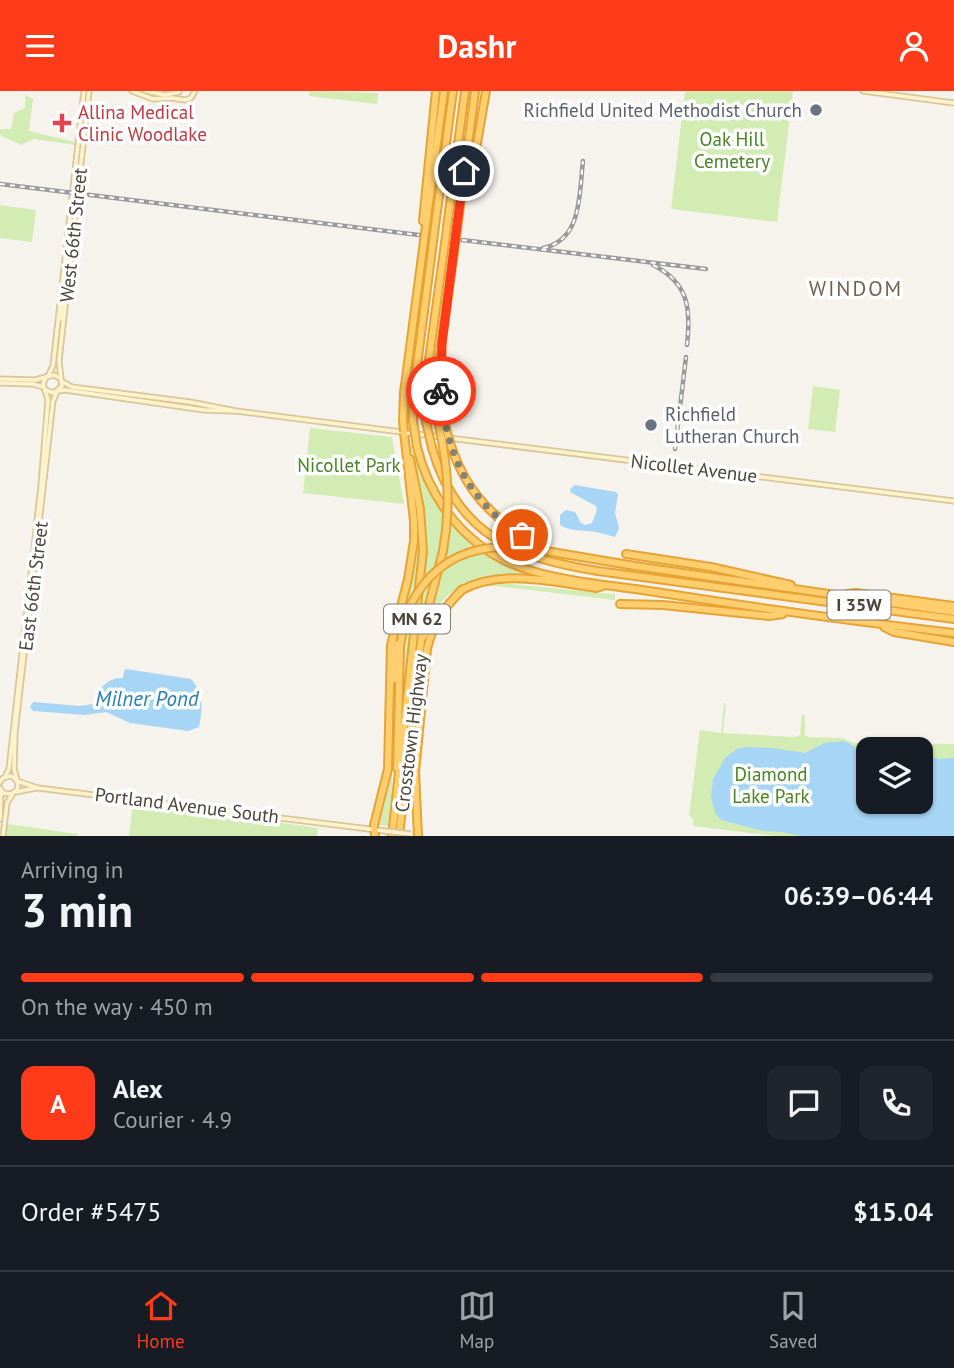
<!DOCTYPE html>
<html lang="en">
<head>
<meta charset="utf-8">
<style>
	:root { --surface:#171b24; --page:#20242c; --text:#f1f3f6; --muted:#9ea1a6; --line:#363941; --accent:#ff3b1a }
	body { margin:0; font-family:"PT Sans",sans-serif; background:var(--page); color:var(--text); height:100vh; display:flex; flex-direction:column; font-size:26px; white-space:nowrap }
	* { box-sizing:border-box; margin:0 }
	p { font-size:23px; color:var(--muted) }
	.icon { flex:none; width:38px; height:38px; fill:none; stroke:currentColor; stroke-width:2; stroke-linecap:round; stroke-linejoin:round }
	.map { position:relative; height:745px; overflow:hidden }
	.sheet { display:flex; flex-direction:column; background:var(--surface); flex:1 }
	.sheet>* { flex:none }
	.fabs { position:absolute; left:856px; top:646px; display:grid; gap:14px }
	.fabs a { display:grid; place-items:center; width:77px; height:77px; border-radius:14px; background:var(--surface); box-shadow:0 2px 5px #0004; font-size:35px }
	.pin { position:absolute; display:grid; place-items:center; width:60px; height:60px; color:#fff; margin:-30px; border:4px solid #fff; border-radius:50%; box-shadow:0 2px 7px #0007 }
	.courier { position:absolute; display:grid; place-items:center; width:70px; height:70px; margin:-35px; border:5px solid #ff3b1a; border-radius:50%; background:#fff; color:#222; box-shadow:0 2px 9px #0007 }
	.overview em { font-style:normal; font-weight:600 }
	.overview div { display:flex; flex-direction:column-reverse }
	.overview { display:flex; align-items:center; justify-content:space-between; height:119px; padding:0 21px }
	h1 { font-size:46px; font-weight:600; line-height:52px }
	.bar { display:grid; grid-template-columns:repeat(4,1fr); gap:10px 7px; align-content:center; height:84px; padding:0 21px }
	.bar i { height:9px; border-radius:5px; background:var(--line) }
	.bar .active { background:var(--accent) }
	.bar p { grid-column:span 4 }
	.line { display:flex; align-items:center; gap:18px; padding:0 21px; border-top:2px solid var(--line) }
	.line div { flex:1 }
	.round { display:grid; place-items:center; flex:none; width:74px; height:74px; border-radius:14px; background:var(--page) }
	header { display:flex; justify-content:space-between; align-items:center; height:91px; padding:0 21px; background:var(--accent); color:#fff; font-size:32px; font-weight:600 }
	.dock { display:flex; justify-content:space-around; align-items:center; height:98px; border-top:2px solid var(--line); background:var(--surface); font-size:19px; color:var(--muted) }
	.dock a { display:grid; justify-items:center; gap:4px }
	.dock .active { color:var(--accent) }
	.map>svg:first-child { display:block }
</style>
</head>
<body>
<header><svg class="icon" aria-label="menu" viewBox="0 0 24 24"><path d="M4 6h16M4 12h16M4 18h16"/></svg>Dashr<svg class="icon" aria-label="person" viewBox="0 0 24 24"><circle cx="12" cy="8" r="4"/><path d="M4 21q1-7 8-7t8 7"/></svg></header>
<div class="map">
<svg width="954" height="745" viewBox="0 0 954 745">
	<rect width="100%" height="100%" fill="#f6f3ec"/>
	<g fill="#d3ecb3" fill-rule="evenodd">
		<path d="M310 0 378 2 377 13 309 5Z"/>
		<path d="M685 0H793L777 131 671 118Z"/>
		<path d="M25 4 33 8 29 40 75 51V54L34 48 21 54 0 44V38H11L14 22 25 17Z"/>
		<path d="M0 114 36 119 32 151 0 147Z"/>
		<path d="M813 295 840 299 835 341 808 338Z"/>
		<path d="M310 337 392 346 404 413 303 402Z"/>
		<path d="M411 353C427 418 469 465 534 486 501 485 471 484 445 507 438 513 434 522 428 528L445 466V461L439 460 422 524H420L425 463 409 359Z"/>
		<path d="M416 420 418 467 403 618 402 550 395 548Z"/>
		<path d="M499 492 613 503H615V509L494 495H481Z"/>
		<path d="M394 607H396L390 735 379 734 390 691Z"/>
		<path d="M724 612H726L723 642 795 646 800 644 802 624H805V645L808 646 842 647 854 652 954 653V745H775L693 735V728L689 724 700 639 721 642ZM868 658H920V710H868Z"/>
		<path d="M133 712 318 737 317 745H129Z"/>
		<path d="M7 733 78 743 77 745H5Z"/>
	</g>
	<g fill="#a6d5f5">
		<path d="M575 394 616 401 618 404 615 422 619 437 615 446C610 445 607 443 600 442 586 438 573 442 560 434V424L566 419 575 421 581 432 585 434 592 432 597 419 596 415 570 401 571 397Z"/>
		<path d="M126 578 191 588C204 603 203 617 199 636L188 640 130 632 106 621 85 624 33 620 30 616 33 611 80 615 93 613 97 608V602C104 593 111 586 123 587L124 580Z"/>
		<path d="M843 650C854 652 857 662 868 663V710H920L921 663 939 668 954 667V745H803L781 741 763 740 721 729 715 722 711 706 713 688 725 667 737 658 745 656 772 657 805 662 824 652Z"/>
	</g>
	<g fill="none" stroke-linecap="round" stroke-linejoin="round">
		<g stroke="#d8c79a" stroke-width="7">
			<g id="secondary">
				<path d="M132 0 153 8 172 7 185 9 191 7 195 0"/>
				<path d="M146 0 165 4 179 1"/>
				<path d="M863 0 954 12"/>
				<path d="M62 212 61 225 62 228"/>
				<path d="M49 283 53 275 84 0"/>
				<path d="M60 287 54 284 46 286 43 293 45 299 54 302 62 295 59 270 89 0"/>
				<path d="M0 288 35 289 46 286"/>
				<path d="M61 290 72 296 190 311 236 320 441 346"/>
				<path d="M0 292 33 293 43 296"/>
				<path d="M58 300 65 299 204 319 234 320"/>
				<path d="M449 347 954 410"/>
				<path d="M5 686 9 678 41 395 48 309 45 299"/>
				<path d="M17 689 14 678 15 642 53 310 57 301"/>
				<path d="M17 690 38 697 385 740"/>
				<path d="M0 691 3 687 10 685C17 687 19 693 17 699L11 703 3 702 0 697"/>
				<path d="M16 701 36 697"/>
				<path d="M0 728 1 700"/>
				<path d="M3 745 7 712 12 704"/>
			</g>
		</g>
		<g stroke="#e6a436" stroke-width="10">
			<g id="motorway">
				<path d="M465 100 476 58 486 0"/>
				<path d="M423 130 436 0"/>
				<path d="M426 134 444 0"/>
				<path d="M435 135 453 0"/>
				<path d="M447 136 465 0"/>
				<path d="M457 138 475 0"/>
				<path d="M441 283 445 333"/>
				<path d="M403 329 404 302 424 150"/>
				<path d="M413 330V305L433 151"/>
				<path d="M426 331V290L445 152"/>
				<path d="M439 334 437 286 455 153"/>
				<path d="M417 356C428 402 457 444 500 467 540 489 603 493 649 500 751 516 852 530 954 542"/>
				<path d="M432 357C457 444 516 467 598 480L954 528"/>
				<path d="M540 459 635 475 954 521"/>
				<path d="M626 463 711 476 791 494"/>
				<path d="M460 500C501 477 552 491 596 497L603 495"/>
				<path d="M847 503 856 502 954 515"/>
				<path d="M620 513 663 514 769 525 783 523"/>
				<path d="M884 536 894 541 954 551"/>
				<path d="M423 546 438 519"/>
				<path d="M394 588 396 553"/>
				<path d="M397 677 400 556 405 526"/>
				<path d="M375 745 374 734 388 678 391 554 408 488 414 450V430L404 341"/>
				<path d="M392 745 423 460 420 418 410 368"/>
				<path d="M399 745 422 541 443 460"/>
				<path d="M418 745 415 681 427 558C433 533 444 516 463 498"/>
			</g>
		</g>
		<use href="#secondary" stroke="#fff3cd" stroke-width="3.5"/>
		<use href="#motorway" stroke="#ffce6e" stroke-width="6"/>
		<g stroke="#9a9a9a" stroke-width="4.5">
			<g id="rail">
				<path d="M0 93 419 144"/>
				<path d="M462 149 706 178"/>
				<path d="M543 157C583 149 579 101 583 70"/>
				<path d="M653 174C689 192 691 218 687 254"/>
				<path d="M675 358 686 266"/>
			</g>
		</g>
		<use href="#rail" stroke="#fff" stroke-width="2" stroke-dasharray="5" stroke-linecap="butt"/>
		<g stroke="#d8c79a" stroke-width="7" stroke-linecap="butt">
			<path id="secondary-bridge" d="M385 740 411 743"/>
		</g>
		<g stroke="#e6a436" stroke-width="10" stroke-linecap="butt">
			<g id="motorway-bridge">
				<path d="M424 150 426 134"/>
				<path d="M433 151 435 135"/>
				<path d="M445 152 447 136"/>
				<path d="M455 153 457 138"/>
				<path d="M403 329 404 341"/>
				<path d="M413 330 417 356"/>
				<path d="M426 331 432 357"/>
				<path d="M445 333C458 391 487 428 541 453"/>
				<path d="M439 334C448 377 451 416 443 460"/>
				<path d="M405 526C430 465 478 448 540 459"/>
			</g>
		</g>
		<use href="#secondary-bridge" stroke="#fff3cd" stroke-width="3.5"/>
		<use href="#motorway-bridge" stroke="#ffce6e" stroke-width="6"/>
	</g>
	<g fill="none" stroke-linecap="round" stroke-linejoin="round">
		<path stroke="#888177" stroke-width="7" stroke-dasharray="0 12.6" d="M441 300C446 363 468 410 522 444"/>
		<path stroke="#ff3b1a" stroke-width="9" d="M441 300 442 252 464 80"/>
	</g>
	<g fill="#6b7280" stroke="#fff" stroke-width="2.5">
		<circle cx="816" cy="19" r="7"/>
		<circle cx="651" cy="334" r="7"/>
	</g>
	<path fill="#e0444e" stroke="#fff" stroke-width="2.5" d="M58.5 21.5h7v7h7v7h-7v7h-7v-7h-7v-7h7z"/>
	<g text-anchor="middle" stroke-width="7" stroke-linejoin="round" paint-order="stroke">
		<g fill="#fff" stroke="#827c74" stroke-width="2">
			<rect x="827.5" y="499.5" width="63" height="29" rx="5"/>
			<rect x="384" y="513.5" width="66" height="29" rx="5"/>
		</g>
		<g font-size="18" font-weight="bold" fill="#4c4438">
			<text x="859" y="520">I 35W</text>
			<text x="417" y="534">MN 62</text>
		</g>
		<g font-size="19" fill="#5b616d" stroke="#fff" text-anchor="end">
			<text x="802" y="26">Richfield United Methodist Church</text>
			<text x="665" y="330" text-anchor="start">Richfield<tspan x="665" dy="22">Lutheran Church</tspan></text>
		</g>
		<g font-size="19" fill="#be3a42" stroke="#fff" text-anchor="start">
			<text x="78" y="28">Allina Medical<tspan x="78" dy="22">Clinic Woodlake</tspan></text>
		</g>
		<g font-size="19" fill="#4a8227" stroke="#fff">
			<text x="732" y="55">Oak Hill<tspan x="732" dy="22">Cemetery</tspan></text>
			<text x="349" y="381">Nicollet Park</text>
			<text x="771" y="690">Diamond<tspan x="771" dy="22">Lake Park</tspan></text>
		</g>
		<g font-size="19" fill="#4c4438" stroke="#fff">
			<text transform="translate(73 144) rotate(-84)" y="7">West 66th Street</text>
			<text transform="translate(694 377) rotate(7)" y="7">Nicollet Avenue</text>
			<text transform="translate(33 495) rotate(-83)" y="7">East 66th Street</text>
			<text transform="translate(411 642) rotate(-83)" y="7">Crosstown Highway</text>
			<text transform="translate(187 714) rotate(7)" y="7">Portland Avenue South</text>
		</g>
		<g font-size="21" letter-spacing="2" fill="#6f624f" stroke="#fff">
			<text x="856" y="205">WINDOM</text>
		</g>
		<g font-size="21" font-style="italic" fill="#297bb6" stroke="#fff">
			<text x="147" y="615">Milner Pond</text>
		</g>
	</g>
</svg>
<div class="fabs">
<a><svg class="icon" aria-label="layers" viewBox="0 0 24 24"><path d="M12 4l9 5-9 5-9-5zM3 14l9 5 9-5"/></svg></a>
</div>
<div class="pin" style="left:522px;top:444px;background:#ea580c"><svg class="icon" aria-label="bag" viewBox="0 0 24 24"><path d="M5 8h14l-1 12H6zM9 8a3 3 0 0 1 6 0"/></svg></div>
<div class="pin" style="left:464px;top:80px;background:#1f2937"><svg class="icon" aria-label="home" viewBox="0 0 24 24"><path d="M3 11l9-7 9 7M6 9v11h12V9"/></svg></div>
<div class="courier" style="left:441px;top:300px"><svg class="icon" aria-label="bike" viewBox="0 0 24 24"><circle cx="6" cy="16" r="4"/><circle cx="18" cy="16" r="4"/><path d="M6 16l4-8h5l3 8M10 8l3 8H6M13 5h3"/></svg></div>
</div>
<section class="sheet">
<div class="overview"><div><h1>3 min</h1><p>Arriving in</p></div><em>06:39–06:44</em></div>
<div class="bar"><i class="active"></i><i class="active"></i><i class="active"></i><i></i><p>On the way · 450 m</p></div>
<div class="line" style="height:126px"><b class="round" style="background:var(--accent);color:#fff">A</b><div><b>Alex</b><p>Courier · 4.9</p></div><a class="round"><svg class="icon" aria-label="chat" viewBox="0 0 24 24"><path d="M4 5h16v11H9l-5 4z"/></svg></a><a class="round"><svg class="icon" aria-label="phone" viewBox="0 0 24 24"><path d="M5 4h4l2 5-3 2q2 4 5 5l2-3 5 2v4C11 20 4 13 5 4z"/></svg></a></div>
<div class="line" style="height:91px"><div>Order #5475</div><b>$15.04</b></div>
</section>
<nav class="dock">
<a class="active"><svg class="icon" aria-label="home" viewBox="0 0 24 24"><path d="M3 11l9-7 9 7M6 9v11h12V9"/></svg>Home</a>
<a><svg class="icon" aria-label="map" viewBox="0 0 24 24"><path d="M3 6l6-2 6 2 6-2v14l-6 2-6-2-6 2zM9 4v14M15 6v14"/></svg>Map</a>
<a><svg class="icon" aria-label="saved" viewBox="0 0 24 24"><path d="M7 4h10v16l-5-4-5 4z"/></svg>Saved</a>
</nav>
</body>
</html>
